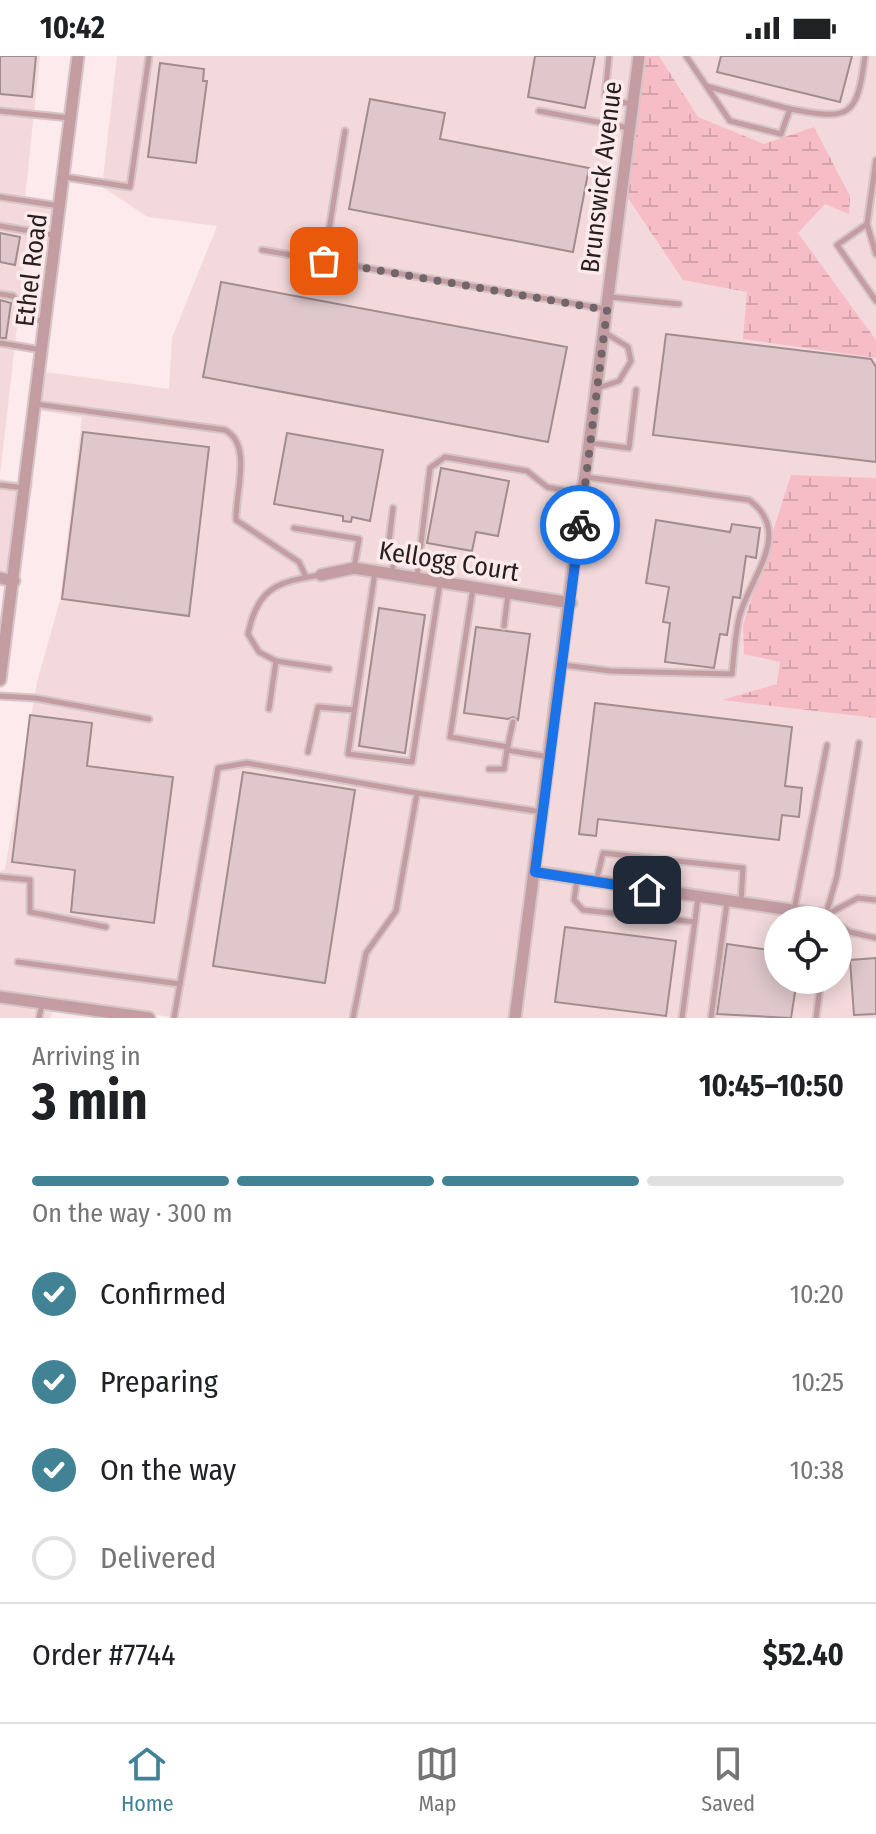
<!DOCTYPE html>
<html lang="en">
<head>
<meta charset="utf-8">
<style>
	:root { --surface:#fff; --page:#f2f2f2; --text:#202124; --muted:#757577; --line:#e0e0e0; --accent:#418294 }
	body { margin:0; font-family:"Fira Sans Condensed",sans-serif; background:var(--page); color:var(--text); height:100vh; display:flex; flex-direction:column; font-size:30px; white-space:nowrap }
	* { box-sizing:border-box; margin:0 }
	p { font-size:26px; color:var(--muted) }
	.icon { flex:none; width:44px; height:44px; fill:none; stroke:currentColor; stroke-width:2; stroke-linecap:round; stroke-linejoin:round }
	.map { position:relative; height:962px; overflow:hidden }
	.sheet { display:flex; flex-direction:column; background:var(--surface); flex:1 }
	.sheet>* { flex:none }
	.buttons { position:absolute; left:764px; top:850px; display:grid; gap:16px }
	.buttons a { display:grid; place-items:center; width:88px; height:88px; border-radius:50%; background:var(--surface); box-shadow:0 4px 20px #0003; font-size:40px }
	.pin { position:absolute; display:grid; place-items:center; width:68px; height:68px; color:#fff; margin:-34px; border-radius:16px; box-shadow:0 4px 12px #0006 }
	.courier { position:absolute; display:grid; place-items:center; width:80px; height:80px; margin:-40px; border:6px solid #1a73e8; border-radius:50%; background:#fff; color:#222; box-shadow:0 2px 10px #0007 }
	.summary em { font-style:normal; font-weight:700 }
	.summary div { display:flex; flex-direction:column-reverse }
	.summary { display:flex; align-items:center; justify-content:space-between; height:136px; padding:0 32px }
	h1 { font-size:52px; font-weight:700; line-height:60px }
	.bar { display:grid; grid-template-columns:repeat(4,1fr); gap:12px 8px; align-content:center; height:96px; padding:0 32px }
	.bar i { height:10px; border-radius:6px; background:var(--line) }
	.bar .on { background:var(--accent) }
	.bar p { grid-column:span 4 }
	.line { display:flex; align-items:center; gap:20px; padding:0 32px; border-top:2px solid var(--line) }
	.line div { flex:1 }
	ol { padding:0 32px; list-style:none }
	li { display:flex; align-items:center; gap:24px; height:88px }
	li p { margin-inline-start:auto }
	li .icon { padding:8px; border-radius:50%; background:var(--accent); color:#fff; stroke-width:4 }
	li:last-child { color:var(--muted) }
	li i { width:44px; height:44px; border:4px solid var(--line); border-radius:50% }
	.status { display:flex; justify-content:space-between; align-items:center; height:56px; padding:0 40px; background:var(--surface); direction:ltr }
	.status svg { height:22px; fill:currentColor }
	.menu { display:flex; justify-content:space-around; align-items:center; height:112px; border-top:2px solid var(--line); background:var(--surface); font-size:22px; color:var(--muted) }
	.menu a { display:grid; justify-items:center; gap:4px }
	.menu .on { color:var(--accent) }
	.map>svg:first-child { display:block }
</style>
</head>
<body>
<div class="status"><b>10:42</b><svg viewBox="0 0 49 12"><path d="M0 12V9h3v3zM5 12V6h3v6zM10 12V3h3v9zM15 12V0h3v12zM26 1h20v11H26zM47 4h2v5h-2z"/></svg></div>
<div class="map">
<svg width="876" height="962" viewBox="0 0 876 962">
	<defs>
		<pattern id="wetland-marsh" width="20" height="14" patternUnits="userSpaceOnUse" patternTransform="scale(2)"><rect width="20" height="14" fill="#f7bdc6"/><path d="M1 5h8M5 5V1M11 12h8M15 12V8" fill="none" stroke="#d4a2aa"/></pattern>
	</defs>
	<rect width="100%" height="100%" fill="#fdeaec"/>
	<g fill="#f3d9dc" fill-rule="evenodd">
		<path d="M0 0H40L25 142 64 148 60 187 27 182 0 420Z"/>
		<path d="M117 0H876V962H176L54 942 51 962H0V815L5 813 37 626 60 544 82 361 41 355 46 316 169 333 172 282 217 170 148 161 102 131ZM778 864H838V924H778Z"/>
		<path d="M0 423 33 428 14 525 0 522Z"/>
	</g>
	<g fill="url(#wetland-marsh)">
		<path d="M636 0H659L698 61 764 88 814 71 850 140 849 158 825 148 798 177 876 284V302L743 283 747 236 683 224 626 139Z"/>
		<path d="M791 419 876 422V662L722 644 777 628 780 606 744 598 743 569Z"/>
	</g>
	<g fill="#dfc7cb" stroke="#a28c8f" stroke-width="2">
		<path d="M0 0H36L32 41 0 38Z"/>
		<path d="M535 0H595L585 52 528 41Z"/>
		<path d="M721 0H852L840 46 717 16Z"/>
		<path d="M160 7 204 13 203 25H207L196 107 148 101Z"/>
		<path d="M370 43 445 57 440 83 589 112 573 196 349 153Z"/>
		<path d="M0 177 20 181 15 209 0 206Z"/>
		<path d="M221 226 567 291 548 386 203 321Z"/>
		<path d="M0 244 11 247 6 282H0Z"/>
		<path d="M666 278 871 303 876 311V406L653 379Z"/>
		<path d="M83 376 209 391 189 560 62 543Z"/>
		<path d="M287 377 383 394 370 465 352 461 351 466 343 465V460L274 448Z"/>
		<path d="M441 412 509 425 498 480 476 476 472 495 427 487Z"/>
		<path d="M656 464 730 476 732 468 760 472 756 502 746 500 740 542 733 541 727 579 720 578 714 612 665 606 670 567 663 566 669 531 646 527Z"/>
		<path d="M379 552 425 559 405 697 359 690Z"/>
		<path d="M476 571 530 578 518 664 513 661 508 663 464 657Z"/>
		<path d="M595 647 792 671 785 730 802 732 799 761 782 759 779 784 598 763 596 780 579 778Z"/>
		<path d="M30 659 92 667 87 710 173 721 154 867 71 856 75 814 12 806Z"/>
		<path d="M243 716 355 734 325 927 213 910Z"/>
		<path d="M565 871 676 885 666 960 555 946Z"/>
		<path d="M727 888 776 895 778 924H797L791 962 717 958Z"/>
		<path d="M876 902V958L854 959 850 904Z"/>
	</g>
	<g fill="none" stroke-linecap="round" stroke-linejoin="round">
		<g stroke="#d6c5c7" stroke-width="9">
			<g id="lane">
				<path d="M609 0 605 40 608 44 632 48"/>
				<path d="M686 0 730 65 781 78 790 53 706 30"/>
				<path d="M790 53C849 64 857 63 865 0"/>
				<path d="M0 55 70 62"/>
				<path d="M539 55 629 72"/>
				<path d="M876 104 867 168 837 189 876 245"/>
				<path d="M65 121 130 131 149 0"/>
				<path d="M0 141 60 150"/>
				<path d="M867 168 876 198"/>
				<path d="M0 170 54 179"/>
				<path d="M262 194 606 253"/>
				<path d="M324 205 345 75"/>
				<path d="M0 238 13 240 30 263 43 265"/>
				<path d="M610 241 679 248"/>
				<path d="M0 287 42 294"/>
				<path d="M598 332 619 325 631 305 628 291 604 276"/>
				<path d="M36 348 225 374C253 389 235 437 236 464L299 506 306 521"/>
				<path d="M591 387 629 392 636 334"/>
				<path d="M0 429 25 432"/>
				<path d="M294 472 359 483 354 512"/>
				<path d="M375 516 348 698 412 706 440 527"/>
				<path d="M392 517 395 496 389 486 393 452"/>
				<path d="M417 521 430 412 445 401 527 415 547 431 583 438"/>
				<path d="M473 532 450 681 508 691"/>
				<path d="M504 570 508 538"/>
				<path d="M276 605 329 613"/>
				<path d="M563 609 611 615 732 618C734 599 735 580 739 562 748 523 795 477 749 444L586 421"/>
				<path d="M0 640 35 642 149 663"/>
				<path d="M269 653 276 605 259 596 248 578C257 532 277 526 320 519"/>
				<path d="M513 666 507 694 549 701"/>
				<path d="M308 696 318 651 354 654"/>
				<path d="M489 713H504L507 694"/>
				<path d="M417 737 542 756"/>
				<path d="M0 821 30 824V856L106 871"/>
				<path d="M577 824 574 844 583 854 695 866"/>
				<path d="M596 826 603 797 743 812 741 846"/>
				<path d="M794 854 827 689"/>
				<path d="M826 858 837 820 859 687"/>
				<path d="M826 859 858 842 876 844"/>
				<path d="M838 868 850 876 876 882"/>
				<path d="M18 906 180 928"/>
				<path d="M39 962 42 948"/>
				<path d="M174 962 218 712 247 707 417 737 396 855 366 897 353 962"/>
				<path d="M682 962 698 842"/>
				<path d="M711 962 727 846"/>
				<path d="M816 962 821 924"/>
			</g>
		</g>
		<g stroke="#d6c5c7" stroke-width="15">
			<g id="street">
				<path d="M321 519 354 512 571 547"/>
				<path d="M0 522 14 525"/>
				<path d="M0 624 78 0"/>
				<path d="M535 816 825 859"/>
				<path d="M0 941 149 962"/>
				<path d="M515 962 639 0"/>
			</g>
		</g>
		<use href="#lane" stroke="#c49da3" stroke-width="5"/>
		<use href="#street" stroke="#c49da3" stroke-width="11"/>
	</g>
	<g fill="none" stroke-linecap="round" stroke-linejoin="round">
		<path stroke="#726567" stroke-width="8" stroke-dasharray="0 14.4" d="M324 205 607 254 580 469"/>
		<path stroke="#1a73e8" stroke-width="10" d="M580 469 535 816 647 834"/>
	</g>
	<g text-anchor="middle" stroke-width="7" stroke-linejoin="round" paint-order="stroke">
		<g font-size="26" fill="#271e1f" stroke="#fdeaec">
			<text transform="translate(601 121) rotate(-83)" y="9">Brunswick Avenue</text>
			<text transform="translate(31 214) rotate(-83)" y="9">Ethel Road</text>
			<text transform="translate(449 505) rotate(9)" y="9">Kellogg Court</text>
		</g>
	</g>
</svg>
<div class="buttons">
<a><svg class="icon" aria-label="locate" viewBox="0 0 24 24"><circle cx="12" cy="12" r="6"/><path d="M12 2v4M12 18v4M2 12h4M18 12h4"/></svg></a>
</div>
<div class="pin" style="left:324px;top:205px;background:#ea580c"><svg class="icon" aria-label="bag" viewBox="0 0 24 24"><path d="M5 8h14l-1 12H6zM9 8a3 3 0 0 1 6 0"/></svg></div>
<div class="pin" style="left:647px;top:834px;background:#1f2937"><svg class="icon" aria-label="home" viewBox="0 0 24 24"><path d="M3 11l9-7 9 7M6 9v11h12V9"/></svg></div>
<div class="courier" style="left:580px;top:469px"><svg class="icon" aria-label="bike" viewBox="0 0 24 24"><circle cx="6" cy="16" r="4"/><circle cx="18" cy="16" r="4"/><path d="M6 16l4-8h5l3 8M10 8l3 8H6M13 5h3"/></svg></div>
</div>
<section class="sheet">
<div class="summary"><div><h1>3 min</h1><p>Arriving in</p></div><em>10:45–10:50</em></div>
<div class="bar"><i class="on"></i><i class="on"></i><i class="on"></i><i></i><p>On the way · 300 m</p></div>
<ol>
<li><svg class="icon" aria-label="check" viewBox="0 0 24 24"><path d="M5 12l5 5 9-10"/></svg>Confirmed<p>10:20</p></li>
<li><svg class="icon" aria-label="check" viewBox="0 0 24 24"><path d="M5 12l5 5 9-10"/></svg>Preparing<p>10:25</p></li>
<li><svg class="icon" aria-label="check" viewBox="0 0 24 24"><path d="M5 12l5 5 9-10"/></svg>On the way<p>10:38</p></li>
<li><i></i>Delivered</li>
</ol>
<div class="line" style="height:104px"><div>Order #7744</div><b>$52.40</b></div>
</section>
<nav class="menu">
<a class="on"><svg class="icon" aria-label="home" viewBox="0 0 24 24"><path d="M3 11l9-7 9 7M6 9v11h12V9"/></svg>Home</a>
<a><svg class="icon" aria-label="map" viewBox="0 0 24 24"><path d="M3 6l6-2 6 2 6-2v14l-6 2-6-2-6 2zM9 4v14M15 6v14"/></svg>Map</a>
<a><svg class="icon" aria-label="saved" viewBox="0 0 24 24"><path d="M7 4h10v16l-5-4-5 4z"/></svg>Saved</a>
</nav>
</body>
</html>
